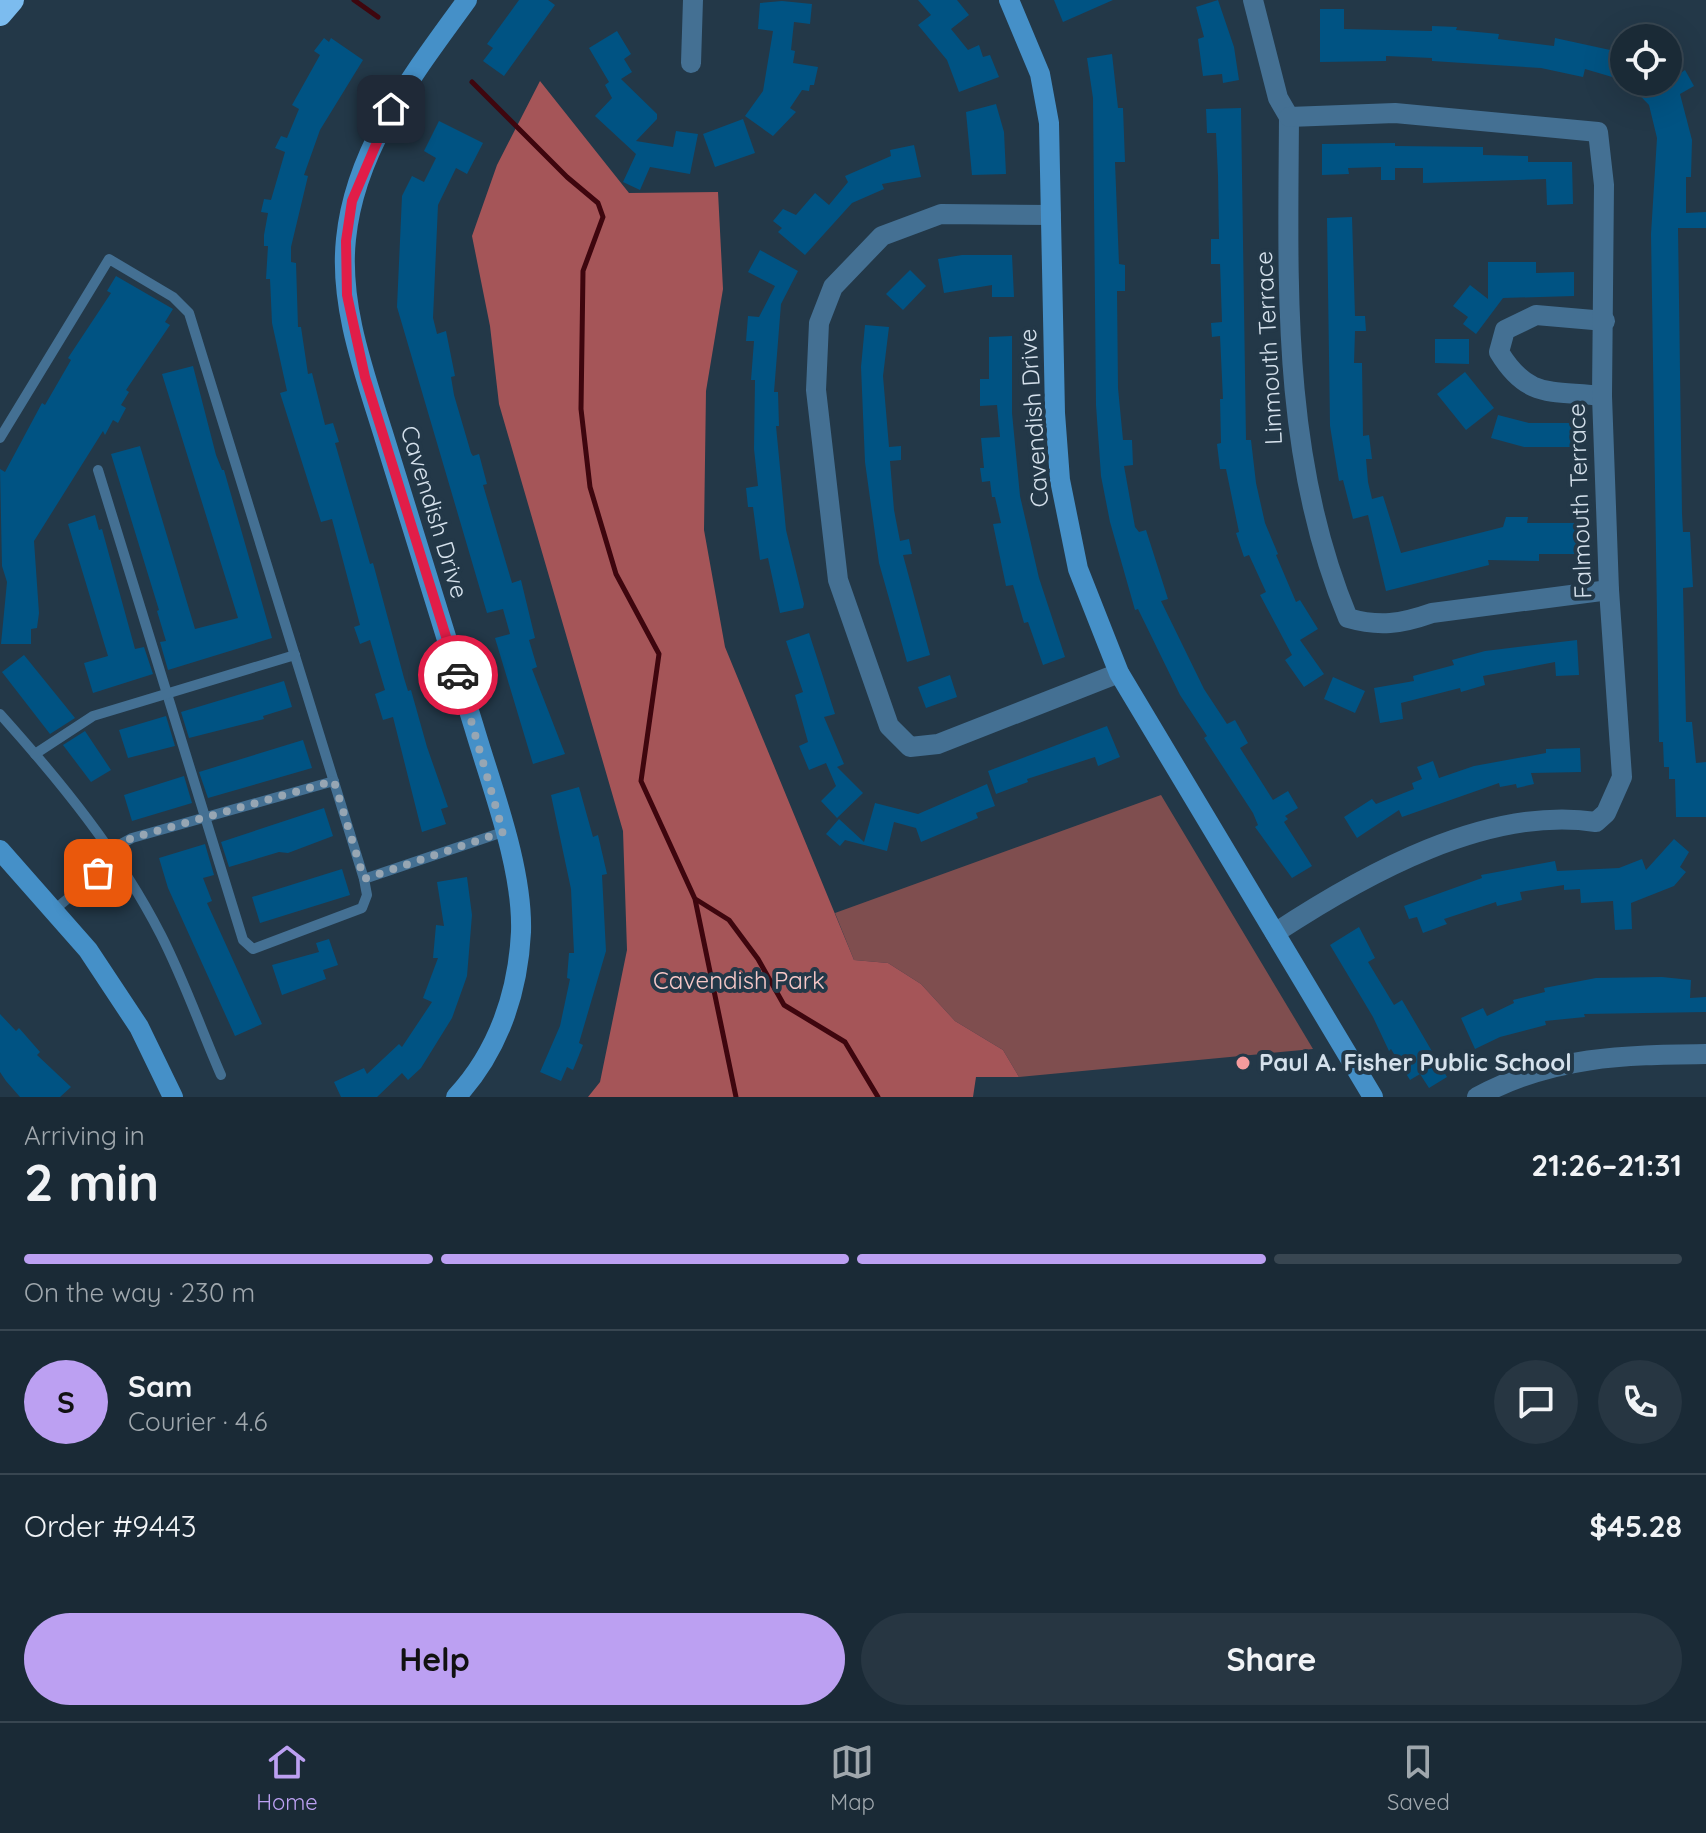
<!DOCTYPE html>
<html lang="en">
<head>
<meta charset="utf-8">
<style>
	:root { --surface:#1a2a36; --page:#273642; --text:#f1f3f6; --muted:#9fa7ad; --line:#384651; --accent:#bca0f2 }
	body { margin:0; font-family:Quicksand,sans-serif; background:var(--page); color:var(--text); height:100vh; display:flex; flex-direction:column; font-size:30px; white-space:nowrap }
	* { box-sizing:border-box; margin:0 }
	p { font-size:26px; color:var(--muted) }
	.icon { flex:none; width:44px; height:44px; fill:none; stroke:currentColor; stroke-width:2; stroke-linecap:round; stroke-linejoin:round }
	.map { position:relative; height:1097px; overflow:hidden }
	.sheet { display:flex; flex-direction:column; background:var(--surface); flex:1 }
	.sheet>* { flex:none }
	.tools { position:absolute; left:1610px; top:24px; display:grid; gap:16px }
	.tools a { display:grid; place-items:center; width:72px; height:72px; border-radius:50%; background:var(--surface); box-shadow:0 8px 32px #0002,0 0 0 2px var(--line); font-size:40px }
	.pin { position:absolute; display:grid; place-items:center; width:68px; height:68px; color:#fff; margin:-34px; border-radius:16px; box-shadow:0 4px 12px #0006 }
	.courier { position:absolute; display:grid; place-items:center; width:80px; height:80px; margin:-40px; border:6px solid #e11d48; border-radius:50%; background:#fff; color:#222; box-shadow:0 2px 10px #0007 }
	.headline em { font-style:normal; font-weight:800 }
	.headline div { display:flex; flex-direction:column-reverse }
	.headline { display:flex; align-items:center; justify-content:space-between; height:136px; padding:0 24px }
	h1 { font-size:52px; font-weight:800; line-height:60px }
	.bar { display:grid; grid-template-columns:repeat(4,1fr); gap:12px 8px; align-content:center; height:96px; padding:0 24px }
	.bar i { height:10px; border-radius:6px; background:var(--line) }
	.bar .selected { background:var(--accent) }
	.bar p { grid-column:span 4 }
	.line { display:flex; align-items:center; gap:20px; padding:0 24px; border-top:2px solid var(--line) }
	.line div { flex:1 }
	.round { display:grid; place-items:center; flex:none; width:84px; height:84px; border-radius:42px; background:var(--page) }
	.cta { display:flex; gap:16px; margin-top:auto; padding:16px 24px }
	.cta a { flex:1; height:92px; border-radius:48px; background:var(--accent); color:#111; font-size:32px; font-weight:800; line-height:92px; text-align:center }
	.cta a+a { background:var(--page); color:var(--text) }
	.dock { display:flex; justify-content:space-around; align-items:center; height:112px; border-top:2px solid var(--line); background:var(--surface); font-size:22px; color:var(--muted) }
	.dock a { display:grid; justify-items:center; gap:4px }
	.dock .selected { color:var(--accent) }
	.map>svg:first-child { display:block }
</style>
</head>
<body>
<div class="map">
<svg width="1706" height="1097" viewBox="0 0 1706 1097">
	<rect width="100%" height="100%" fill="#233848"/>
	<path fill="#7f4e4f" d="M1161 795 1313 1049 1019 1077 1003 1050 955 1021 921 984 888 963 854 960 835 913Z"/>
	<path fill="#a55558" d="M540 81 629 193 718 192 723 289 706 391 704 530 725 647 854 960 888 963 921 984 955 1021 1003 1050 1019 1077H976L973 1097H588L600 1082 627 950 623 831 499 404 490 326 472 236 497 165Z"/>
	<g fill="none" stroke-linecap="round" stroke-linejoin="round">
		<g stroke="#3e060e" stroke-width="5">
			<path d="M354 0 378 17"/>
			<path d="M472 82 567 177 598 203 603 217 583 271 581 409 590 487 616 574 659 654 641 781 695 899 736 1097"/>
			<path d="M697 900 729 920 758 959 784 1005 845 1042 878 1097"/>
		</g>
	</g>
	<g fill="#005383">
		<path d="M519 0H548L555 5 504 76 483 61 493 48 487 44Z"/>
		<path d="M918 0H957L969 15 951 29 968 50 979 45 983 57 990 55 999 77 959 92 947 60 918 25 931 15Z"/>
		<path d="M1054 0H1113L1063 22Z"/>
		<path d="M1218 0 1234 47 1239 80 1223 83 1222 74 1203 76 1198 39 1204 37 1196 7Z"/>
		<path d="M782 1 812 4 810 24 794 22 791 50 795 51 793 63 818 67 814 85H810L809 91 802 90 790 108 796 112 773 136 745 116 763 91 773 31 758 29 760 3Z"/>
		<path d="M1320 9H1344V29L1432 31V26L1457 27 1456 30 1499 34 1498 39 1554 46 1555 38 1624 53V61L1619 79 1585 69 1583 77 1541 68 1432 61V58L1386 56V61L1320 62Z"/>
		<path d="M617 31 631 54 624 59 632 72 621 79 657 114V119L636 141 673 147 676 131 698 134 690 174 650 167 640 190 623 182 636 154 595 116 612 98 605 85 609 82 589 48Z"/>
		<path d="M324 38 329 42 331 38 363 60 320 130 304 175 308 176 291 247V262L296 263 298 327H301L308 374 312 373 325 425 333 423 339 442 335 443 370 564 373 563 404 678 408 691 411 690 427 747 448 807 441 809 446 824 422 832 393 717 383 720 375 694 385 690 370 640 360 644 354 627 360 625 332 519 321 522 280 393 287 391 272 323 270 279H266L268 246H264V235L268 213 261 212 264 199 271 200 285 152 275 148 281 136 287 138 299 109 292 105 320 55 314 51Z"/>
		<path d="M1112 54 1118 108H1123L1125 162H1115L1119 264 1125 265V291H1117L1118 388 1123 440H1132L1133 465 1124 466 1135 527 1139 532 1146 530 1168 599 1161 601 1204 689 1227 724 1235 720 1248 743 1240 748 1273 800 1288 791 1298 808 1285 816 1288 819 1284 822 1312 866 1292 878 1255 827 1258 825 1253 813 1204 738 1207 736 1180 695 1138 609 1135 610 1110 522 1101 476 1096 405 1093 98 1087 58Z"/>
		<path d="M1685 70 1694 86 1680 94 1692 140 1691 177H1686V213L1706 212V228H1678L1682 514 1683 532H1690L1693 587 1683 588 1686 722H1692L1696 763 1706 762V817H1676L1675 779H1669V767H1664L1663 742H1659L1651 234 1657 138 1649 105 1627 82H1668Z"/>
		<path d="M996 104 1004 132 1006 174 972 175 966 112Z"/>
		<path d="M1241 108 1246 440H1251L1256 483 1265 523 1278 554 1276 555 1296 602 1300 600 1318 629 1300 640 1324 674 1304 687 1285 660 1292 655 1260 595 1266 592 1249 555 1244 557 1236 533 1239 532 1226 469H1220L1217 444 1221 443 1220 399H1223L1220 336 1212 337 1211 323 1222 322 1220 264H1211V239H1219L1218 176 1216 133H1207L1206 109Z"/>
		<path d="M743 119 755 153 715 167 703 134Z"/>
		<path d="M439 121 483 143 467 174 456 168 438 205 433 318 437 334 446 331 455 376 451 377 454 395 471 453 473 456 479 454 487 484 483 485 512 583 521 580 535 638 529 640 537 667 532 669 565 754 533 764 495 638 510 634 503 609 487 613 397 307 402 196 412 176 424 182 436 158 424 151Z"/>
		<path d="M1395 143V146L1483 147V155L1528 156V162H1572L1573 204 1547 205 1546 179 1423 183V168H1395V180H1381V167L1348 168 1349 174 1322 175V144Z"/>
		<path d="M914 145 921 177 882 184 884 189 852 203 805 255 778 232 782 228 773 221 783 209 796 215 815 193 829 205 848 182 845 176 891 156 890 150Z"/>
		<path d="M1352 217 1355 316H1365L1366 331H1355L1354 363H1362L1363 436 1369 435 1372 459H1366L1368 482 1372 499 1383 496 1401 553 1503 527 1506 517H1528L1527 523H1578V554H1539V561L1488 560 1489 565 1386 591 1368 515 1353 519 1343 480 1339 481 1330 426 1327 218Z"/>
		<path d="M760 250 798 271 781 304 774 392H778L779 426H776L786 530 804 604 803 608 780 613 768 558 760 560 753 507H748L746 488 758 486 754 449 755 380H751L754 341H746L748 316 759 317 775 286 748 272Z"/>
		<path d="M962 255H1012L1014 297H992V285L944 293 938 259Z"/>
		<path d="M1488 262H1536V273L1574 272V296L1503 298 1476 334 1463 324 1468 317 1453 306 1470 285 1488 299Z"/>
		<path d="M910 270 926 286 903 310 886 294Z"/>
		<path d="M116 276 173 309 165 322 170 325 126 390 129 392 121 405 126 408 118 423 113 420 105 435 103 431 34 541 39 613 37 628 31 629V644H1L7 582 2 566 0 469 5 472 42 403 45 405 71 360 68 358 111 293 107 291Z"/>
		<path d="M865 325 889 327 883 376 889 447 901 446V460L890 461 894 510 900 541 909 539 912 554 903 555 930 655 907 662 879 563 865 462 861 367Z"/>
		<path d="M1012 336V413L1020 496 1039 578 1065 657 1043 665 1028 622 1024 623 1013 585 1006 586 993 524 1001 523 995 497H992L990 481 982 482 980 468H984L981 438 1000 437 997 405 980 406V379H989V337Z"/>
		<path d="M1435 339H1469V364L1435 363Z"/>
		<path d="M193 366 216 455 222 470H224L272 638 168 670 160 642 166 641 157 611 159 610 111 454 140 446 195 629 238 618 162 374Z"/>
		<path d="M1465 372 1494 408 1466 430 1437 394Z"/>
		<path d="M1498 415 1529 423H1576V447H1524L1491 438Z"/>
		<path d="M95 515 99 530 102 529 135 649 144 647 153 674 93 693 84 663 108 656 68 524Z"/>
		<path d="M809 633 835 714 824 717 844 764 837 767 863 793 837 818 821 801 836 786 826 763 809 770 799 746 808 742 795 695 803 692 786 641Z"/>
		<path d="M1577 640 1579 675 1556 676 1555 662 1483 676 1485 685 1461 692 1460 688 1401 703 1403 719 1380 723 1374 688 1414 681 1413 676 1454 665 1452 660 1485 651Z"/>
		<path d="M24 655 75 718 50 734 2 672Z"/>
		<path d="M950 675 957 697 926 708 918 687Z"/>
		<path d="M1333 677 1365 691 1355 713 1324 699Z"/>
		<path d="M284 681 292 707 263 716 264 719 189 738 181 712Z"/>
		<path d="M166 716 175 746 128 758 119 730Z"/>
		<path d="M1107 726 1120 757 1098 766 1095 757 1027 779 1028 782 996 794 988 771Z"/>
		<path d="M85 731 111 770 91 782 63 745Z"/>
		<path d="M303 740 312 768 208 798 199 772Z"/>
		<path d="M1580 748 1581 772 1531 773 1534 784 1517 788 1516 784 1500 787 1499 783 1402 817 1399 810 1357 838 1344 817 1372 799 1376 804 1414 789 1412 783 1422 779 1417 767 1433 761 1439 778 1474 766 1546 753V749Z"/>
		<path d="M184 776 192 803 132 821 124 795Z"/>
		<path d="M987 784 995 806 976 813 978 818 921 842 916 828 894 822 887 851 845 840 840 846 826 834 839 819 864 842 875 803 918 814Z"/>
		<path d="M579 787 593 837 598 835 607 874 602 875 606 951 579 1043 583 1045 573 1070 567 1067 561 1081 540 1072 560 1026 570 979 567 978 569 953H574L571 889 551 795Z"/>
		<path d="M324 808 333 836 288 853 279 852 229 867 221 842Z"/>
		<path d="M1674 839 1689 852 1680 867 1686 872 1674 886 1631 903 1632 929 1615 930 1613 901 1581 903 1580 889 1564 890V885L1520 892 1522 900 1497 906 1496 902 1444 919 1447 924 1423 933 1417 917 1409 919 1404 906 1482 878 1481 875 1555 861 1557 871 1619 868 1642 859 1646 870Z"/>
		<path d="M205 844 214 875 203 878 212 901 207 903 262 1024 235 1036 168 888 159 858Z"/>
		<path d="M342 869 350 895 260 923 252 897Z"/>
		<path d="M467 877 472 915 467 976 452 1018 421 1068 408 1080 402 1073 377 1097H341L334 1082 364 1068 367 1074 399 1044 402 1047 432 1002 423 998 438 958H433L436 925 444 926 437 882Z"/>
		<path d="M1359 927 1375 958 1368 962 1394 1005 1402 1000 1447 1077 1429 1088 1420 1074 1410 1080 1391 1049 1389 1051 1373 1017 1330 945Z"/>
		<path d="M329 939 338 965 323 970 326 979 282 995 272 965 319 952 316 943Z"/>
		<path d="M1662 977 1691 980 1690 998 1706 997V1012L1584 1014 1585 1017 1545 1021 1546 1025 1500 1037 1475 1049 1461 1018 1483 1008 1487 1016 1514 1003 1513 1000 1545 992 1544 988 1596 978Z"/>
		<path d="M0 1014 16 1031 19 1028 40 1052 37 1055 71 1087 60 1097H20L6 1081 0 1072Z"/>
	</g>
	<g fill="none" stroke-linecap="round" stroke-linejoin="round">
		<g stroke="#447093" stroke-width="10">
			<path d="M0 438 109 259 173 297 189 313 364 879 367 895 362 908 253 949 243 940 98 470"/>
			<path d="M0 714C61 782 119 853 161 935 184 980 201 1029 221 1075"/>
			<path d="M35 754 93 716 295 655"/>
			<path d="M110 850 132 838 334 781"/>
			<path d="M364 879 503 832"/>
			<path d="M54 910 117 858"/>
		</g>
		<g stroke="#447093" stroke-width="20">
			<path d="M1253 0 1278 98 1289 117C1288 286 1281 458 1348 618 1379 627 1401 624 1432 613L1609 590"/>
			<path d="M691 63 693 0"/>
			<path d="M1051 215 941 214 882 236 833 287 819 323 816 390 838 580 889 726 910 747 938 744 1119 673"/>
			<path d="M1602 396C1552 390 1528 400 1499 352L1505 330 1536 315 1605 321"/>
			<path d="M1275 933C1363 875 1488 805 1596 822L1606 813 1622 777 1609 590 1602 396 1604 185 1598 132 1395 113 1289 117"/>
			<path d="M1477 1097C1552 1056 1623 1055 1706 1054"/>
		</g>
		<g stroke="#4590c8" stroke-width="20">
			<path d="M1009 0 1040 74 1049 123 1055 413 1060 480 1078 569 1119 673 1373 1097"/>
			<path d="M0 850 88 950 139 1027 173 1097"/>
			<path d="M456 1097C498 1052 518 993 521 932 523 868 492 788 474 727 443 629 413 531 383 433 364 372 339 304 346 239 355 147 415 72 467 0"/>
		</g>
		<path stroke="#7cbcef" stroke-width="24" d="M0 14 12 0"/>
	</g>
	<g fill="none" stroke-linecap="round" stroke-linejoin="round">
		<path stroke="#97a6b3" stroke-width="8" stroke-dasharray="0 14.4" d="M98 873 117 858 110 850 132 838 334 781 364 879 503 832 458 675"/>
		<path stroke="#e11d48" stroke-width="10" d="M391 109 352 201 346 241 347 295 365 377 458 675"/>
	</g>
	<circle fill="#f59b9d" stroke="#233848" stroke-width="3" cx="1243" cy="1063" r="8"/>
	<g text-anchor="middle" stroke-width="8" stroke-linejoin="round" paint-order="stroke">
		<g font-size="24" fill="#d5e1ec" stroke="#233848">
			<text transform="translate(1269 348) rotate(-93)" y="8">Linmouth Terrace</text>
			<text transform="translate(1034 418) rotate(-94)" y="8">Cavendish Drive</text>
			<text transform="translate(1580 501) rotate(-92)" y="8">Falmouth Terrace</text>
			<text transform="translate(434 512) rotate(73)" y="8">Cavendish Drive</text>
		</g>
		<g font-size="24" fill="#f7c8c8" stroke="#233848">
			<text x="739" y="989">Cavendish Park</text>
		</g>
		<g font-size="24" font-weight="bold" fill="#d5e1ec" stroke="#233848" text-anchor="start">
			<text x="1259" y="1071">Paul A. Fisher Public School</text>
		</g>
	</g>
</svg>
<div class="tools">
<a><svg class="icon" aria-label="locate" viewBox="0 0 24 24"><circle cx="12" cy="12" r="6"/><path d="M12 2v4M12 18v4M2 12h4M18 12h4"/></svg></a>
</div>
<div class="pin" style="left:98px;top:873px;background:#ea580c"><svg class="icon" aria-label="bag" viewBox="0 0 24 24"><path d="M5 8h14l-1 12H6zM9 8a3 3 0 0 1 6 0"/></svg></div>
<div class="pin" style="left:391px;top:109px;background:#1f2937"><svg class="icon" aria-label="home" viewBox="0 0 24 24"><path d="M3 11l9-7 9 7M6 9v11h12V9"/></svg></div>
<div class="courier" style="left:458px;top:675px"><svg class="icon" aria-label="car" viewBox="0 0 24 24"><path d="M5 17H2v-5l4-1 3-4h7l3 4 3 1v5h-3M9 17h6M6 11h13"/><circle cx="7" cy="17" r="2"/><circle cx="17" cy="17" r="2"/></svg></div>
</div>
<section class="sheet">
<div class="headline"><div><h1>2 min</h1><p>Arriving in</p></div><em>21:26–21:31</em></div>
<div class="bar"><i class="selected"></i><i class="selected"></i><i class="selected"></i><i></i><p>On the way · 230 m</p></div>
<div class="line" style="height:144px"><b class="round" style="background:var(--accent);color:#111">S</b><div><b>Sam</b><p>Courier · 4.6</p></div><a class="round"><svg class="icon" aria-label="chat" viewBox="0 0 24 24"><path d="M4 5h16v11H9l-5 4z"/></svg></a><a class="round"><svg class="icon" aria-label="phone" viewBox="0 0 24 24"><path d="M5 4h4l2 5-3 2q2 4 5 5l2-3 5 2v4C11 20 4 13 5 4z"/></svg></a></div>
<div class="line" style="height:104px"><div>Order #9443</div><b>$45.28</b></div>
<div class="cta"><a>Help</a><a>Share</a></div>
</section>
<nav class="dock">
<a class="selected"><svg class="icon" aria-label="home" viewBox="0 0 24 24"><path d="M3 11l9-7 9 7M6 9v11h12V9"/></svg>Home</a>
<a><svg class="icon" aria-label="map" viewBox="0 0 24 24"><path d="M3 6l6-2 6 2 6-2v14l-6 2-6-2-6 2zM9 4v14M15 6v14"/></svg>Map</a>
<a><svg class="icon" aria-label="saved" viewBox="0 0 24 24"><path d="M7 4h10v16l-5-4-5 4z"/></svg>Saved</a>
</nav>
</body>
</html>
